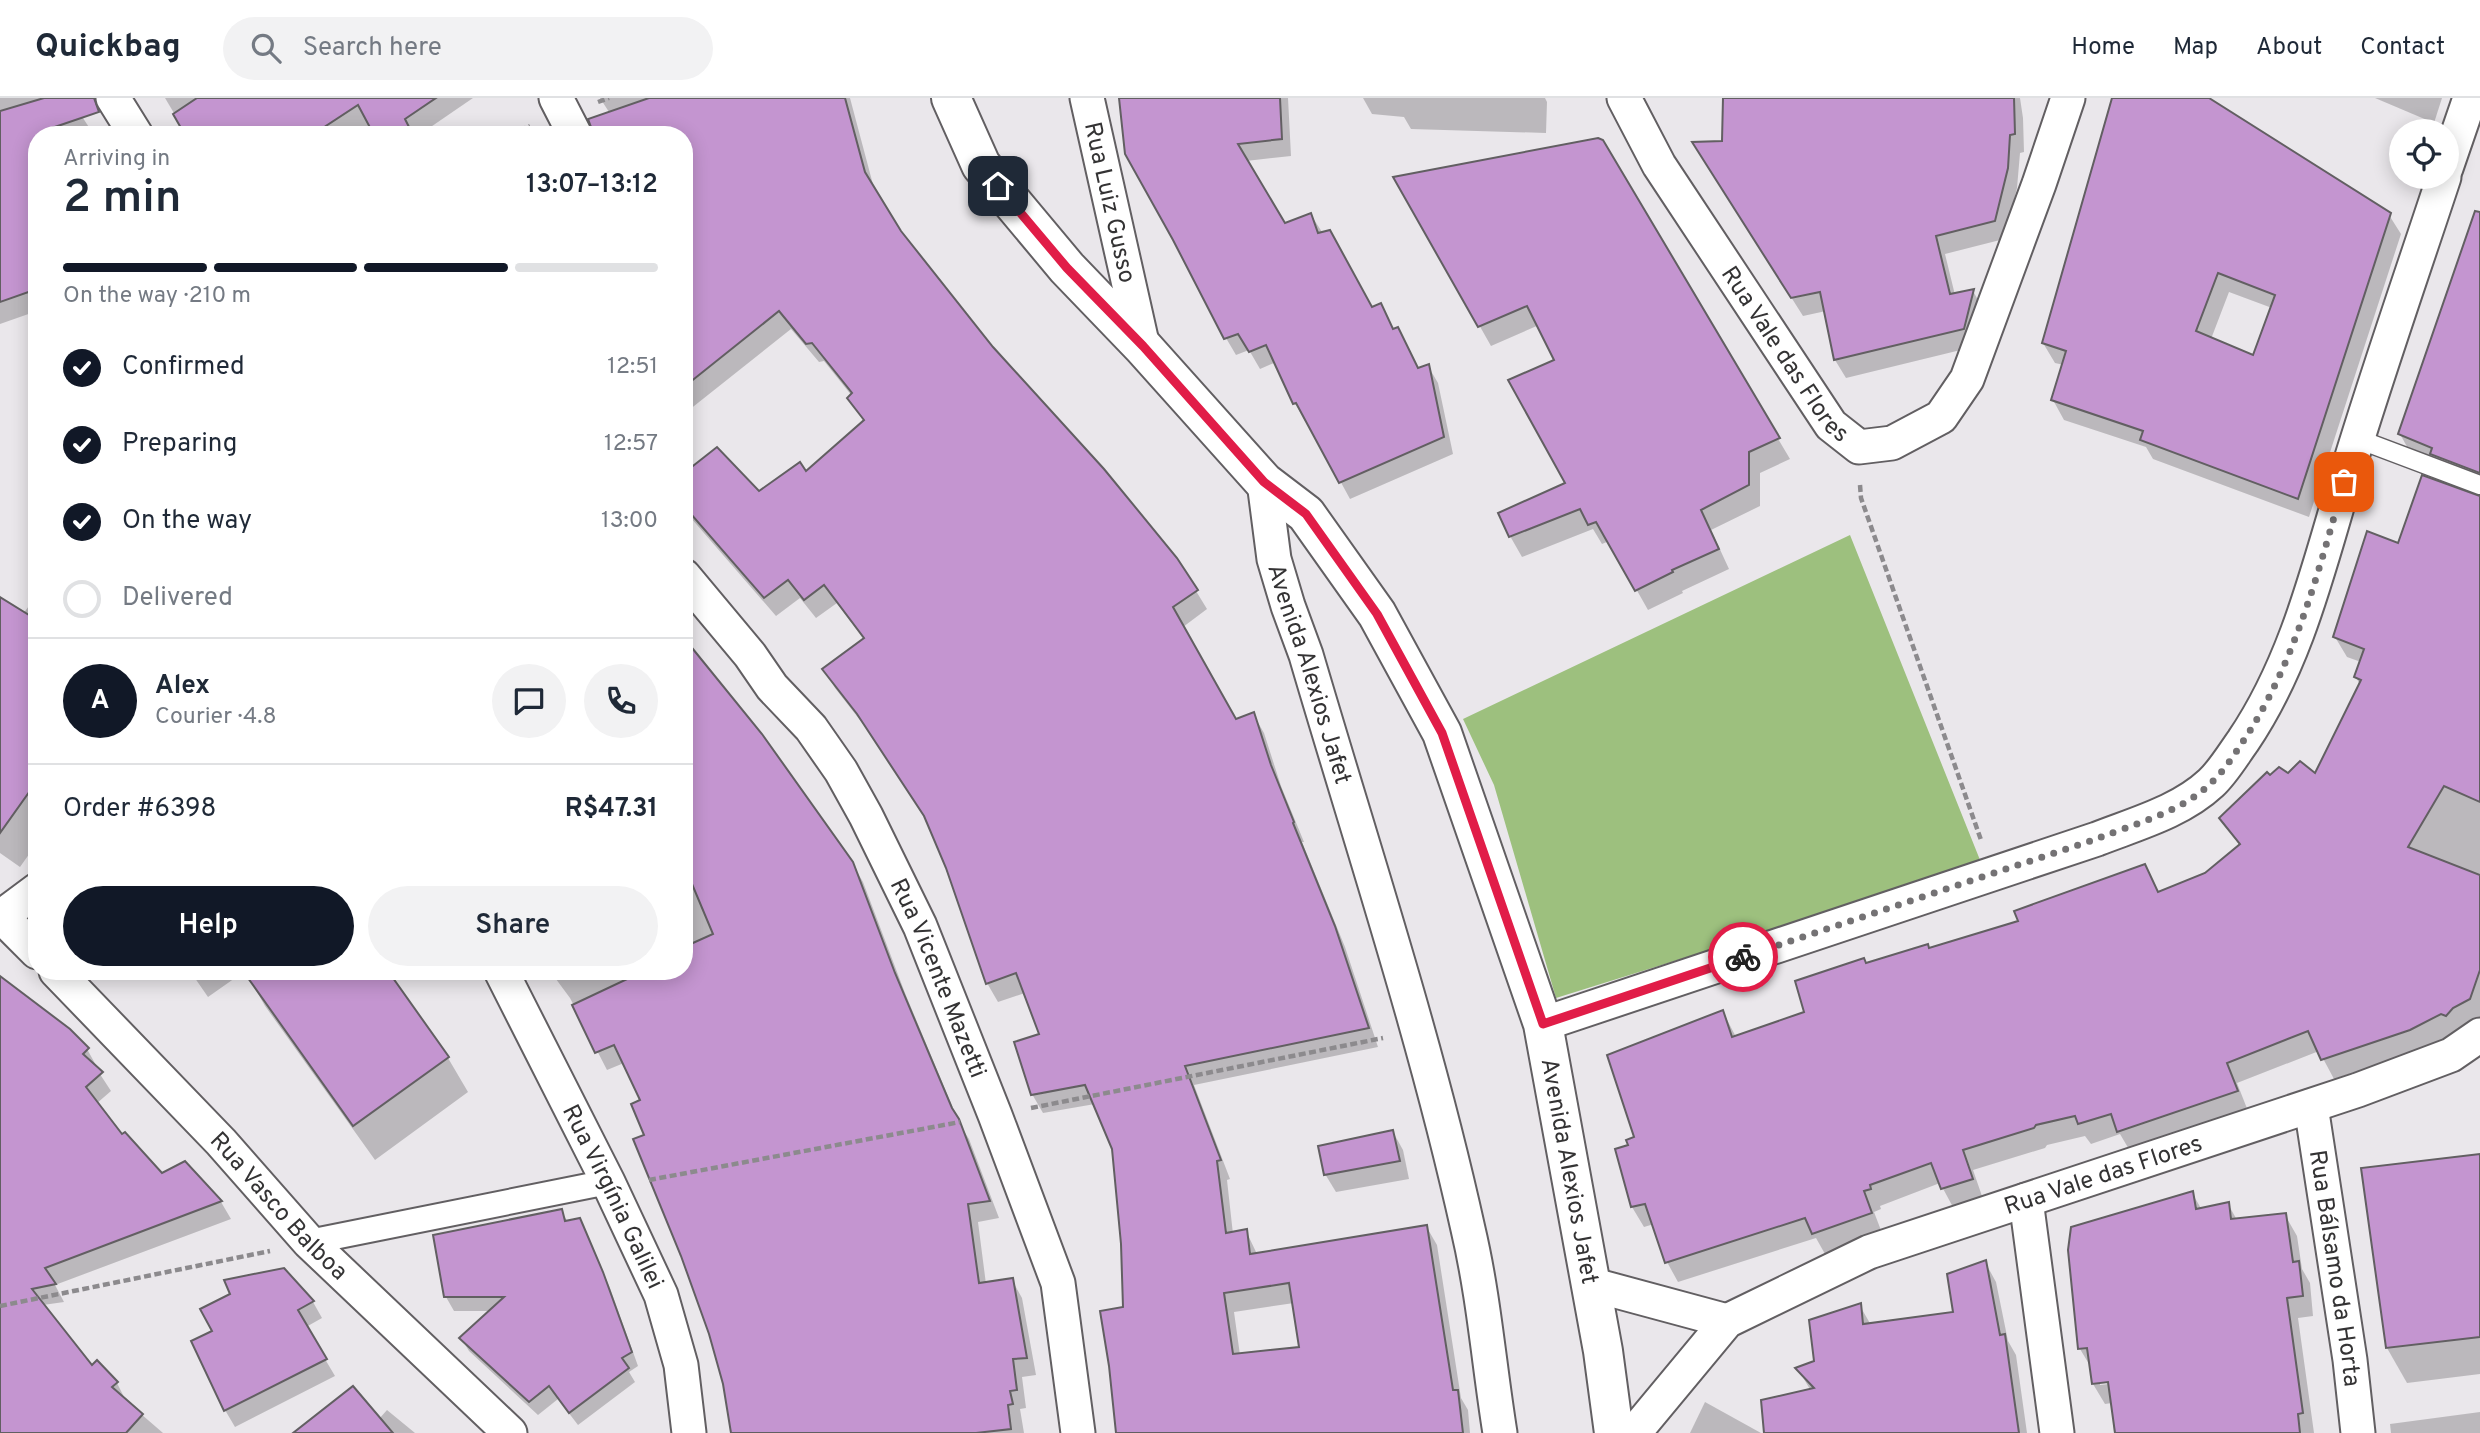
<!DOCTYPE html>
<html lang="en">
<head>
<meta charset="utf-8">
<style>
	:root { --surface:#fff; --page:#f2f2f3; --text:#1f2937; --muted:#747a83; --line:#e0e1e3; --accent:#111827 }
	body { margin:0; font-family:Overpass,sans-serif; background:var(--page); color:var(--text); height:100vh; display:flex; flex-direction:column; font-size:26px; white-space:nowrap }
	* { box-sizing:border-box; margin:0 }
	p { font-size:23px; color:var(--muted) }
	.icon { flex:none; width:38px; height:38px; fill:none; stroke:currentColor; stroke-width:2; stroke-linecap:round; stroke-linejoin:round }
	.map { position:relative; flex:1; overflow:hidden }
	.sheet { position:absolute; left:28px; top:28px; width:665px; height:854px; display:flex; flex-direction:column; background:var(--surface); border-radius:28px; box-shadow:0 4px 18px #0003 }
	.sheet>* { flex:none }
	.fabs { position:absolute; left:2389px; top:21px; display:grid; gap:14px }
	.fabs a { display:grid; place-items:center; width:70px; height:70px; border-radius:50%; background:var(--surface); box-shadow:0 4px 18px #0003; font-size:35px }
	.pin { position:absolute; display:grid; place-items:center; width:60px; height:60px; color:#fff; margin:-30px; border-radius:14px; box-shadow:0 4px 10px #0006 }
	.courier { position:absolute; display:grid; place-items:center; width:70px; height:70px; margin:-35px; border:5px solid #e11d48; border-radius:50%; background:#fff; color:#222; box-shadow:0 2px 9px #0007 }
	.head em { font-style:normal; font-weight:600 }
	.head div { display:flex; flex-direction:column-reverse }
	.head { display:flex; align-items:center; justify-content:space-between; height:119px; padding:0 35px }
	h1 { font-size:46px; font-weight:600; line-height:52px }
	.bar { display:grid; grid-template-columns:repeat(4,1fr); gap:10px 7px; align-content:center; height:84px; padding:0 35px }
	.bar i { height:9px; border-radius:5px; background:var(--line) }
	.bar .current { background:var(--accent) }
	.bar p { grid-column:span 4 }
	.line { display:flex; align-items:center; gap:18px; padding:0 35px; border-top:2px solid var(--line) }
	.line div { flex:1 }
	.round { display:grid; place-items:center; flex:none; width:74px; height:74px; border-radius:37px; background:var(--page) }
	ol { padding:0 35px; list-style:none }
	li { display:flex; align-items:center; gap:21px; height:77px }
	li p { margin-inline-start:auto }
	li .icon { padding:7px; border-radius:50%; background:var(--accent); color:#fff; stroke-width:4 }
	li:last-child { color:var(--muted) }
	li i { width:38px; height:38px; border:4px solid var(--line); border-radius:50% }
	.button { display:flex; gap:14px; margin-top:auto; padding:14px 35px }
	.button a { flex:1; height:80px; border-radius:42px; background:var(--accent); color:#fff; font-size:28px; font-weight:600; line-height:80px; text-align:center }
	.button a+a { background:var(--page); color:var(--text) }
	header { display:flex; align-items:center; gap:42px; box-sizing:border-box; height:98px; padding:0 35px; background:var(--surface); border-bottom:2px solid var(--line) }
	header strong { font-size:33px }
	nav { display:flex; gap:38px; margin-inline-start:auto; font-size:24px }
	.search { width:490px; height:63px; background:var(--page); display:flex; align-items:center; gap:18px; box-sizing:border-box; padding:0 24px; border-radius:38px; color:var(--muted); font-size:26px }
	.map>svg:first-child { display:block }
</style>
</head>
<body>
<header>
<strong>Quickbag</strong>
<div class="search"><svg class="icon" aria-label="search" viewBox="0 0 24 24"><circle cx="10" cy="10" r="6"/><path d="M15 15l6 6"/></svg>Search here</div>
<nav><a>Home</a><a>Map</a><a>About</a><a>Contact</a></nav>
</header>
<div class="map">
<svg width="2480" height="1335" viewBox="0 0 2480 1335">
	<rect width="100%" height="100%" fill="#eae7eb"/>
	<path fill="#9dc07e" d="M1850 437 1982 767 1556 900 1494 687 1463 621Z"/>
	<g fill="#0003" fill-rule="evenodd">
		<path d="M0 0H70L94 37H37V213L0 226Z"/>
		<path d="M165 0H473L419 37H187Z"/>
		<path d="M600 0H850L875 94 899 134 992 250 1196 493 1207 511 1183 529 1235 623 1253 616 1264 635 1281 688 1304 744H1302L1345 849 1378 949 1194 987 1230 1081 1227 1082 1233 1136 1246 1133 1257 1156 1426 1128 1437 1147 1461 1300 1468 1312 1470 1335H1118L1125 1211 1123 1146 1114 1051 1095 1006 1043 1015 1032 996 1041 937 1025 895 998 904 987 885 948 769 928 724 870 635 835 590 824 571 864 542 837 505 816 520 800 500 776 518 684 412V376L759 395 806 376 864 324 849 300 852 298 824 263 819 264 791 231 684 316V37H617L609 14ZM1294 1205 1301 1250 1240 1257 1234 1214Z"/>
		<path d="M1121 0H1288L1291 58 1246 63 1284 127 1311 117 1372 211 1394 233 1398 231 1419 272 1428 268 1438 285 1453 356 1350 401 1307 322 1305 323 1295 305 1276 264 1260 271 1249 252 1236 257 1226 240Z"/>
		<path d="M1363 0H1545L1547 4 1546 35 1411 31 1404 19 1372 16Z"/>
		<path d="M1725 0H2020L2023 20 2024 54 2020 55 2017 90 2004 141 1945 156 1955 197 1973 193 1983 211 1973 249 1846 280 1835 262 1826 213 1803 218 1705 63 1724 45Z"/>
		<path d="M2114 0H2205L2389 117 2401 136 2309 419 2153 361 2146 349 2064 322 2053 302 2064 267 2055 265 2043 245ZM2229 194 2272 210 2254 259 2211 241Z"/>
		<path d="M2375 0H2442L2434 25Z"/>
		<path d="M1602 44 1790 361 1760 375V408L1711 432 1729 471 1682 493 1683 495 1648 512 1609 443 1602 446 1593 431 1522 459 1510 438 1568 386 1556 263 1539 227 1491 248 1396 80Z"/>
		<path d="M2480 178V390L2411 356 2400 336Z"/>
		<path d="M2480 399V922L2421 952 2334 981 2319 953 2237 985 2248 1013 2130 1053 2120 1036 2091 1046 2085 1038 2047 1047 2045 1050 1973 1072 1983 1101 1954 1111 1940 1085 1880 1108 1881 1111 1874 1114 1882 1135 1825 1156 1816 1140 1678 1184 1667 1164 1654 1126 1644 1129 1632 1109 1630 1048 1723 914 1736 939 1807 915 1866 867 1930 852 2020 824 2145 768 2159 796 2206 776 2240 748 2221 720 2270 680 2315 678 2360 587 2356 579 2361 564 2347 559 2335 539 2399 448Z"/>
		<path d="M37 497V745L20 769 0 755V501L23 516Z"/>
		<path d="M684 542 852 765 863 784 905 895 960 1027 969 1041 999 1120 978 1124 986 1186 1012 1182 1022 1200 1036 1277 1022 1279 1026 1310 1020 1311 1024 1335H732L725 1286 646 1038 642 1003 624 965 607 972 570 900 550 873H684Z"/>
		<path d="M190 873H386L448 960 468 994 375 1062 265 908 245 873 208 899Z"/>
		<path d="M0 880 87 951 97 969 96 970 111 993 96 1006 122 1038 162 1078 184 1065 221 1104 231 1121 55 1187 64 1204 43 1207 92 1269 97 1265 117 1285 126 1303 163 1335H1L0 1333Z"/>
		<path d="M1393 1034 1403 1052 1409 1081 1336 1094 1325 1076Z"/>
		<path d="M2480 1057V1276L2407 1285 2387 1250 2363 1072Z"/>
		<path d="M2192 1095 2202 1112 2228 1106 2237 1122 2285 1117 2297 1138 2302 1171 2310 1185 2313 1218 2298 1220 2314 1335H2114L2112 1305 2105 1306 2093 1286 2092 1271 2080 1251ZM2117 1282V1285L2100 1287V1284Z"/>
		<path d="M561 1113 568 1124 579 1122 587 1136 610 1190 638 1268 629 1274 635 1284 578 1327 558 1301 538 1317 469 1253 461 1240 492 1213H454L446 1199Z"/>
		<path d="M1985 1164 1996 1184 2008 1243 2016 1257 2027 1335H1766L1811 1293 1798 1271 1816 1264 1860 1208 1871 1227 1955 1215Z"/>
		<path d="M284 1172 313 1204 322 1220 306 1229 335 1278 235 1329 225 1312 215 1234Z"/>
		<path d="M1705 1304 1761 1335H1690Z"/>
		<path d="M387 1312 415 1335H296L379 1321Z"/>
		<path d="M2480 1314V1335H2391L2390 1326Z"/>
	</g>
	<g fill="#c495d0" stroke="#625f62" stroke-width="2" fill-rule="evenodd">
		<path d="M44 0H94L99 14 49 31 51 37H37V191L0 204V13Z"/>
		<path d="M197 0H436L405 21 413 37H374L358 7 312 37H185L173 16Z"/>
		<path d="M649 0H845L865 74 901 133 993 249 1104 371 1177 460 1198 492 1173 509 1236 621 1254 614 1271 667 1294 724 1293 725 1335 828 1369 930 1185 968 1221 1062 1217 1063 1226 1135 1247 1131 1250 1156 1427 1127 1453 1292H1458L1463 1335H1116L1109 1268 1100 1213 1123 1209 1121 1146 1112 1051 1085 987 1031 997 1014 944 1039 936 1016 875 986 886 946 770 924 718 857 616 822 571 864 540 824 487 804 502 788 482 764 500 684 408V375L717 349 759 393 800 364 806 373 864 322 847 300 852 295 812 245 806 246 779 213 684 289V37H594L588 21ZM1289 1185 1299 1249 1233 1256 1224 1195Z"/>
		<path d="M1119 0H1280L1282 41 1238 46 1285 125 1311 115 1318 135 1330 132 1372 209 1381 205 1393 231 1398 229 1418 270 1429 266 1444 339 1339 385 1296 305 1293 306 1266 247 1249 254 1238 236 1224 241 1173 142 1125 56Z"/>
		<path d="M1723 0H2014L2015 36 2010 37 2008 70 1995 123 1936 138 1950 196 1974 191 1964 231 1834 262 1820 194 1791 200 1692 44 1722 43Z"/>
		<path d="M2112 0H2209L2391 115 2298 401 2140 342 2143 333 2051 302 2066 253 2042 245ZM2218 175 2275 197 2253 257 2196 233Z"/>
		<path d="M1598 40 1603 42 1780 340 1749 354V387L1701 412 1719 451 1672 472 1673 474 1635 493 1596 424 1588 427 1580 411 1509 439 1498 415 1565 385 1508 282 1554 262 1527 208 1478 229 1393 79Z"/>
		<path d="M2475 113 2480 114V375L2430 356 2432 350 2398 336Z"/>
		<path d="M2422 377 2480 398V704L2444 688 2408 749 2480 777V872L2470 901 2453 910 2446 918 2441 916 2410 932 2321 962 2308 933 2227 965 2238 993 2117 1034 2111 1016 2078 1026 2075 1018 2036 1027 2034 1030 1963 1052 1973 1081 1941 1091 1931 1065 1870 1087 1871 1091 1864 1093 1872 1115 1812 1136 1805 1120 1665 1165 1645 1106 1631 1109 1615 1051 1628 1047 1626 1042 1634 1039 1607 957 1723 912 1732 939 1804 914 1795 883 1864 860 1866 865 1928 846 1929 850 2018 823 2014 813 2145 766 2158 794 2205 775 2240 746 2219 720 2267 674 2270 677 2279 669 2288 675 2300 663 2315 675 2361 582 2354 579 2364 551 2333 539 2367 433 2398 445Z"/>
		<path d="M0 499 37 522V683L0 735Z"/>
		<path d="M684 540 762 636 853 764 895 875 952 1010 959 1021 990 1103 968 1106 979 1185 1013 1180 1027 1260 1013 1261 1017 1292 1010 1293 1013 1306 1008 1307 1011 1331 976 1335H731L723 1286 709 1236 681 1158 633 1041 644 1037 631 1006 640 1002 614 947 595 955 572 907 644 873H684V849L713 836 684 767Z"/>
		<path d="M243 873H388L449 959 353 1028Z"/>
		<path d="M0 878 70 931 89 950 83 956 103 974 86 989 122 1036 125 1034 162 1075 185 1063 222 1103 45 1170 56 1186 32 1191 92 1267 97 1262 118 1284 112 1289 143 1316 126 1335H0Z"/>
		<path d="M1393 1032 1400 1063 1324 1077 1318 1048Z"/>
		<path d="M2480 1056V1239L2386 1250 2361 1070Z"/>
		<path d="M2193 1093 2196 1111 2229 1104 2231 1121 2286 1115 2293 1164 2299 1163 2303 1198 2287 1200 2303 1315 2298 1316 2300 1335H2115L2108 1284 2092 1286 2087 1250 2078 1251 2068 1152 2071 1129Z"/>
		<path d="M562 1111 565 1123 580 1120 603 1174 632 1254 622 1260 629 1270 569 1315 549 1288 529 1304 459 1240 504 1199H444L433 1137Z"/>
		<path d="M1986 1162 2000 1237 2005 1236 2019 1335H1764L1761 1302 1814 1290 1795 1270 1814 1263 1809 1222 1861 1205 1863 1226 1953 1214 1947 1176Z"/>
		<path d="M284 1170 314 1203 298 1212 327 1261 224 1313 191 1243 212 1233 200 1211 230 1196 224 1182Z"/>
		<path d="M353 1288 393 1335H293Z"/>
	</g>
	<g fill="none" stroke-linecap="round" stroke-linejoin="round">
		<g stroke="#625f62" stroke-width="21">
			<path id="service" d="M2358 341 2480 387"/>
		</g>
		<g stroke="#625f62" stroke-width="28">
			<path id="pedestrian" d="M309 1144 608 1084"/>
		</g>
		<g stroke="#625f62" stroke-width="37">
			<g id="minor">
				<path d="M113 0 136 37"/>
				<path d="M556 0 575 37"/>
				<path id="s1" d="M1087 0 1143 249"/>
				<path id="s2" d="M1624 0 1659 67 1831 327 1859 349 1892 345 1941 319 1967 281 2039 86 2068 0"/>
				<path d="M2446 70 2470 0"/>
				<path id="s3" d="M1264 384 1274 461 1288 508 1306 557C1362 748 1425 937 1468 1131 1484 1199 1489 1267 1500 1335"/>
				<path id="s4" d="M684 478 750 557 772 589 811 630 841 673 866 718 920 828 995 1017 1058 1185 1078 1335"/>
				<path d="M0 817 37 854"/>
				<path d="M2 818 37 792"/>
				<path id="s5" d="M56 873 221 1044 309 1144 510 1335"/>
				<path id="s6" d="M501 873 608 1084 661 1197 681 1267 689 1335"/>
				<path d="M1543 926 2097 741C2135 726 2180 714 2211 685 2223 674 2233 657 2243 643 2300 559 2321 458 2351 362 2380 267 2413 173 2444 79"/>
				<path id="s7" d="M2311 1008 2350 1262 2358 1335"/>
				<path d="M2026 1102 2057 1335"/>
				<path d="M1590 1186 1727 1223"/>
				<path id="s8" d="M1634 1335 1727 1223 1869 1154 2358 992 2451 957 2480 937"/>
			</g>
		</g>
		<g stroke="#625f62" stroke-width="42">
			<g id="secondary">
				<path id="s9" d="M951 0 981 67 1067 170 1143 249 1264 384 1306 416 1377 516 1442 635 1543 926 1603 1253 1614 1335"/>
			</g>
		</g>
		<g stroke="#8c8a8d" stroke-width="4.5" stroke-dasharray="7 3.5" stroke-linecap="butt">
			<path d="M598 4 609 0"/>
			<path d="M510 37 530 28"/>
			<path d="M1860 387 1861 400 1981 742"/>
			<path d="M1031 1010 1383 940"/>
			<path d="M649 1082 960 1024"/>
			<path d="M0 1208 270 1153"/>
		</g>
		<use href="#service" stroke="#fff" stroke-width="18"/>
		<use href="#pedestrian" stroke="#fff" stroke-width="24"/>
		<use href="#minor" stroke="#fff" stroke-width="33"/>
		<use href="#secondary" stroke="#fff" stroke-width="38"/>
	</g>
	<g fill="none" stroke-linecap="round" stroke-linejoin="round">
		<path stroke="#747274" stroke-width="7" stroke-dasharray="0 12.6" d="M1743 859 2096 741C2134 726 2182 714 2211 685 2224 673 2234 657 2244 642 2295 565 2319 472 2344 384"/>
		<path stroke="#e11d48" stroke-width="9" d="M998 88 1067 170 1143 248 1264 384 1306 416 1377 516 1442 635 1543 926 1743 859"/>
	</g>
	<g text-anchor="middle" stroke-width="5" stroke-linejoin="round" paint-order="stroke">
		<g font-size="24" fill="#343334" stroke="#fff">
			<text dy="8" stroke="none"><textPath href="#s1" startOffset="107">Rua Luiz Gusso</textPath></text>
			<text dy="8" stroke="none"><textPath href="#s2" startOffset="303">Rua Vale das Flores</textPath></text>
			<text dy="8" stroke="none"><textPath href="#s3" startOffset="198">Avenida Alexios Jafet</textPath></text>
			<text dy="8" stroke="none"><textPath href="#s4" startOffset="480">Rua Vicente Mazetti</textPath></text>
			<text dy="8" stroke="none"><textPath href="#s9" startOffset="1267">Avenida Alexios Jafet</textPath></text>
			<text dy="8" stroke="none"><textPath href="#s8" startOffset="550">Rua Vale das Flores</textPath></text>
			<text dy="8" stroke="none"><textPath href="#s6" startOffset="252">Rua Virgínia Galilei</textPath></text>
			<text dy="8" stroke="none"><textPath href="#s5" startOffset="324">Rua Vasco Balboa</textPath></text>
			<text dy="8" stroke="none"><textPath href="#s7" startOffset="164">Rua Bálsamo da Horta</textPath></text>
		</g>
	</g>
</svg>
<div class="fabs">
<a><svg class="icon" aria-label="locate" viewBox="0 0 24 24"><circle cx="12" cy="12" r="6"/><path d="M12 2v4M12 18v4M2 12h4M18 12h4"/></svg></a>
</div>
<div class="pin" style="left:2344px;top:384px;background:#ea580c"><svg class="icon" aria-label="bag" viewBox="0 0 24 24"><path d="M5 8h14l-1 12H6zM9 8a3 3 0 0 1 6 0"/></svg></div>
<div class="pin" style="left:998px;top:88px;background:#1f2937"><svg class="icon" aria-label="home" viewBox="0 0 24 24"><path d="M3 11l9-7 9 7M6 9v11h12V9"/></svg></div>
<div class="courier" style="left:1743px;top:859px"><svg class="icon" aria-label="bike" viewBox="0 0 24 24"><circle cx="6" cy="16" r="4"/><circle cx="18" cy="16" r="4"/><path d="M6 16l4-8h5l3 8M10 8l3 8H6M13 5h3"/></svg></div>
<section class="sheet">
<div class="head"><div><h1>2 min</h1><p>Arriving in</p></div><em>13:07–13:12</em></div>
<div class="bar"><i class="current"></i><i class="current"></i><i class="current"></i><i></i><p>On the way · 210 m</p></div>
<ol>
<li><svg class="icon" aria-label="check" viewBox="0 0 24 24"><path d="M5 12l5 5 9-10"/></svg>Confirmed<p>12:51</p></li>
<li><svg class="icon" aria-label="check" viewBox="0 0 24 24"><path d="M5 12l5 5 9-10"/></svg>Preparing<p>12:57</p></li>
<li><svg class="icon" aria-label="check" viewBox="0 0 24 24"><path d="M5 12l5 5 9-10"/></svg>On the way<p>13:00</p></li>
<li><i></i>Delivered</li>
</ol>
<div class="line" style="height:126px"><b class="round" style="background:var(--accent);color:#fff">A</b><div><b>Alex</b><p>Courier · 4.8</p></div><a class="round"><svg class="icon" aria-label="chat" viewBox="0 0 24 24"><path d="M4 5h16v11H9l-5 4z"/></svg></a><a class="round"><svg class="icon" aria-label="phone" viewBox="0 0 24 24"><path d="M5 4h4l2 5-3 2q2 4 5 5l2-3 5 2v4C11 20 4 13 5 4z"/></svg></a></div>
<div class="line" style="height:91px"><div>Order #6398</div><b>R$47.31</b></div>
<div class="button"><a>Help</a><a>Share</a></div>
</section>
</div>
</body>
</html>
